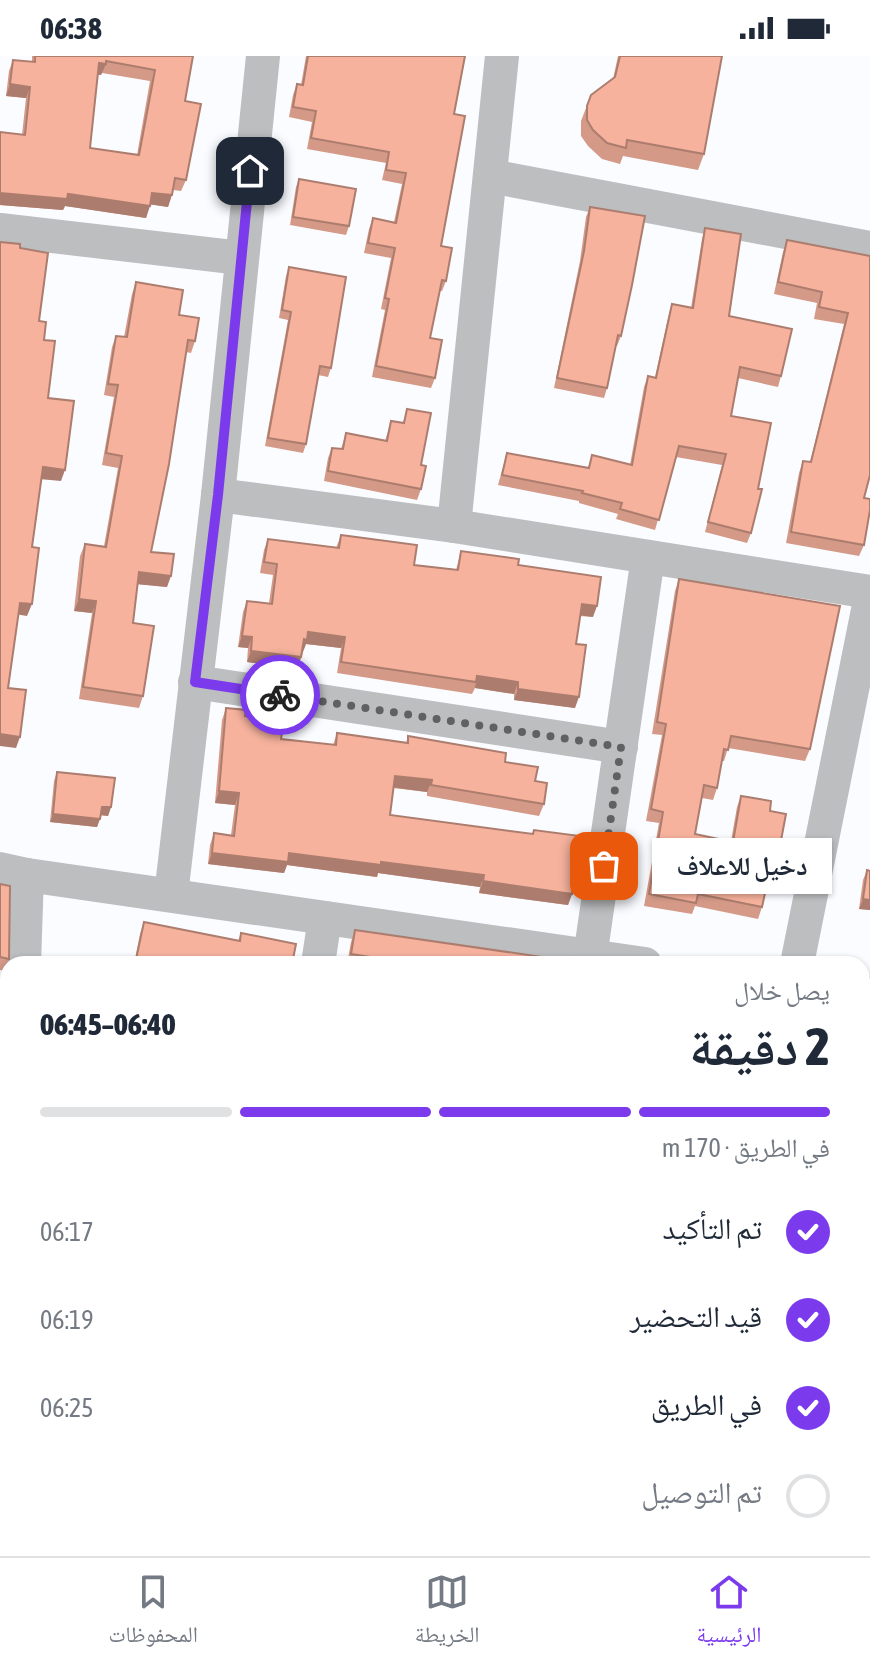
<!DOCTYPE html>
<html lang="ar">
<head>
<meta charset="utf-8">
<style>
	:root { --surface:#fff; --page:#f2f2f3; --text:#1f2937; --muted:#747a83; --line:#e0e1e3; --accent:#7c3aed }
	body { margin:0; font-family:"Asap Condensed","Noto Naskh Arabic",sans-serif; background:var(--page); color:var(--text); direction:rtl; height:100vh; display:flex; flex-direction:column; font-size:30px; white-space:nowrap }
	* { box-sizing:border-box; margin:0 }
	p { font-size:26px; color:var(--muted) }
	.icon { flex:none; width:44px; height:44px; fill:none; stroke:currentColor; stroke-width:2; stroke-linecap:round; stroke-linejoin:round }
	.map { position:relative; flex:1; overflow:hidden; direction:ltr }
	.side { position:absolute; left:0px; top:900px; width:870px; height:600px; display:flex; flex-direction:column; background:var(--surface); border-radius:24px 24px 0 0; box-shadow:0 2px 6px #0004; direction:rtl }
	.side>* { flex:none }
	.pin { position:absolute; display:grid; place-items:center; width:68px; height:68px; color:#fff; margin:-34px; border-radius:16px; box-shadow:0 4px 12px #0006 }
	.courier { position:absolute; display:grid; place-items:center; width:80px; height:80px; margin:-40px; border:6px solid #7c3aed; border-radius:50%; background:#fff; color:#222; box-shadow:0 2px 10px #0007 }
	.bubble { position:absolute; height:56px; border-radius:0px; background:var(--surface); box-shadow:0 2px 6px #0004; font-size:26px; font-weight:800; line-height:56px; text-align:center; direction:rtl }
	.overview em { font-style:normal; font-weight:800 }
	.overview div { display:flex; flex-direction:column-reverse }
	.overview { display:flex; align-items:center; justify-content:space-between; height:136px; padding:0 40px }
	h1 { font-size:52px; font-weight:800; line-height:60px }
	.bar { display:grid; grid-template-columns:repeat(4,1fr); gap:12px 8px; align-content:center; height:96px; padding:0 40px }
	.bar i { height:10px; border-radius:6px; background:var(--line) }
	.bar .on { background:var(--accent) }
	.bar p { grid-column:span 4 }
	ol { padding:0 40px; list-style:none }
	li { display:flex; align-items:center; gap:24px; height:88px }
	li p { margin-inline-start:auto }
	li .icon { padding:8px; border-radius:50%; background:var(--accent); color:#fff; stroke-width:4 }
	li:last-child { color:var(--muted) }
	li i { width:44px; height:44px; border:4px solid var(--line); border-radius:50% }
	.status { display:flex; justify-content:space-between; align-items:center; height:56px; padding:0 40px; background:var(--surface); direction:ltr }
	.status svg { height:22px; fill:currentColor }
	.menu { display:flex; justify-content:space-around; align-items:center; height:112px; border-top:2px solid var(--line); background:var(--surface); font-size:22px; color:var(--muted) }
	.menu a { display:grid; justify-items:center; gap:4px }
	.menu .on { color:var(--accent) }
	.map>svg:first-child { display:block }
</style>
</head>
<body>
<div class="status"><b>06:38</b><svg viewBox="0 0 49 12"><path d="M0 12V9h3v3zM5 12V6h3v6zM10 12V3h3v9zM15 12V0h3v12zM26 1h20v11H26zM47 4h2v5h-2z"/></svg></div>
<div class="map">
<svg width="870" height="1500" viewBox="0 0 870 1500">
	<rect width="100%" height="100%" fill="#fbfcff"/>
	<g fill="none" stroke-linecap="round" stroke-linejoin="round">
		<g stroke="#bcbebf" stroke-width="34">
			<path d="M490 120 870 192"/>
			<path d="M0 174 241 202"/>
			<path d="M218 439 454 470 870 536"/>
			<path d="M454 470 502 0"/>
			<path d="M195 626 621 691"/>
			<path d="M0 813 27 819 645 908"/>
			<path d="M171 839 218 439 263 0"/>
			<path d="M24 908 27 819"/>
			<path d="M318 908 325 862"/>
			<path d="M589 908 648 501"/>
			<path d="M797 908 870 544"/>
			<path d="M862 936 870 937"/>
			<path d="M0 1311 8 1313"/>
			<path d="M228 1500 229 1492"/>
			<path d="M501 1500 502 1492"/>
			<path d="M712 1500 713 1492"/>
		</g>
	</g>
	<g fill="#d49987" fill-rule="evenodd">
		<path d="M32 0H193L185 45 186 124 181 135 173 134 168 151 150 148 146 162 65 150 63 154 0 149V76L22 79 26 42 6 40 9 15 13 4 32 6ZM102 17 150 25 137 99 90 92 98 19H101Z"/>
		<path d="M306 0H465L454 58 441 190 446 225 442 235H440L430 282 435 322 431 332 372 321 385 254 381 253 391 202 364 197 369 173 373 162 394 166 402 128 382 124 386 107 307 93 312 66 289 61 293 39 297 28 301 29Z"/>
		<path d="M618 0H722L704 98 698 114 623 100 620 108 602 103 588 90 581 80V65L591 39 613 23Z"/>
		<path d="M299 123 349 170 346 179 290 169 296 131Z"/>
		<path d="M590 151 621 280 617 290 616 289 607 332 604 342 554 332 580 205 586 161Z"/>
		<path d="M705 172 729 260 781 320 778 331 738 322 731 360 751 477 747 487 705 476 722 409 676 401 655 474 616 463 618 458 579 447V445L498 429 507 397 588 412 592 399 630 409 644 331 648 320 655 321 669 258 672 248 691 252 702 183Z"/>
		<path d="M787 184 870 200 864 489 859 500 786 487 799 417 803 405 810 406 844 268 814 263 817 247 774 238 783 196Z"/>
		<path d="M289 211 331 312 328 321 318 319 306 388 303 397 265 390 288 264 279 262 286 220Z"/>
		<path d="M136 226 179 259 195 285 191 297 186 296 151 496 167 531 138 528 133 567 143 640 139 652 79 643 92 557 74 555 80 500 85 488 104 490 118 412 102 409 114 341 104 339 112 291 116 280 124 281 132 238Z"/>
		<path d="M407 353 421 409V433L417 444 324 425 328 402 332 392 341 393 346 377 385 385 391 365 403 367Z"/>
		<path d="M341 479 414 509 456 514 461 495 518 509 593 561 580 560 576 588 575 652 514 644V638L475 632 472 638 337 617 341 592 306 588 297 613 247 606 248 592 238 591 243 556 247 545 269 547 273 519 260 517 264 494 268 483 336 492Z"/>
		<path d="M679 523 810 693 805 705 728 692 724 705H722L717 732 713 744 702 742 695 778 731 785 737 751 741 740 770 755 779 795 782 821 778 833 766 831 762 851 758 863 695 850 692 858 644 850 659 767 646 765 662 679 652 678 675 535Z"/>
		<path d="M226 652 245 660 262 669 281 683 333 689 337 677 406 687 408 680 505 706 535 725 544 748 539 760 427 740V736L393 732 390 759 532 778 534 774 572 838 568 849 479 837 480 831 378 817 377 821 287 809 284 817 208 808 210 789 214 777 231 779 235 749 215 747 222 664Z"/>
		<path d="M57 716 111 751 108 760 101 759 97 771 50 766 54 725Z"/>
		<path d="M867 814 870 854 859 853 863 824Z"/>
		<path d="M0 828 9 903 5 915 0 914Z"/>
		<path d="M144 866 238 885 241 877 292 908H134L140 878Z"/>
		<path d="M355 874 548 908H347L351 886Z"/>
		<path d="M870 964V1188L865 1187Z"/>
		<path d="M8 1127V1275L0 1274V1150H3Z"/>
		<path d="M6 1344H8V1491L0 1490V1371L2 1355Z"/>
		<path d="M283 1492H344L343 1500H283L282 1498Z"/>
	</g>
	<g fill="#ac7d6e">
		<path d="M99 7 106 8 101 19 95 18Z"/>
		<path d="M10 28 30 31 26 42 6 40Z"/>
		<path d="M0 137 68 138 150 150 146 162 65 150 63 154 0 149Z"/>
		<path d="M152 137 172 139 168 151 147 148Z"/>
		<path d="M43 411 65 414 61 425 39 423Z"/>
		<path d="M139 516 171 520 167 531 135 528Z"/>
		<path d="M79 543 96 545 92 557 74 555Z"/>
		<path d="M20 547 32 548 27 560 15 558Z"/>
		<path d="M582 548 597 550 593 561 578 559Z"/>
		<path d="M308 576 345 581 341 592 306 588 303 595 300 594 304 583Z"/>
		<path d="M242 580 252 581 248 592 238 591Z"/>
		<path d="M251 595 301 601 297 613 247 606Z"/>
		<path d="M477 620 518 626 514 638 475 632Z"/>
		<path d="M518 633 579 641 575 652 514 644Z"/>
		<path d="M0 678 20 681 16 692 0 690Z"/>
		<path d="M395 720 432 724 427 736 390 731Z"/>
		<path d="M219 735 239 737 235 749 215 747Z"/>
		<path d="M102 751H111L108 760 99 759Z"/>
		<path d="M53 758 100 763 97 771 50 766Z"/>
		<path d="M212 797H289L381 806 484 819 480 831 378 817 377 821 287 809 284 817 208 808Z"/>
		<path d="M483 825 572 838 568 849 479 837Z"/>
		<path d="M863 843 870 844V854L859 853Z"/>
		<path d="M0 1478 8 1479V1491L0 1490Z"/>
	</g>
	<g fill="#f6b29d" stroke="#ac7d6e" stroke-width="2" fill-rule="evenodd">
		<path d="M35 0H193L185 45 201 48 186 124 175 122 172 139 152 137 150 150 68 138 67 143 0 137V76L25 79 30 31 10 28 13 4 35 6ZM106 5 155 14 139 99 90 92 99 7 106 8Z"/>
		<path d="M308 0H465L454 58 465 60 441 190 452 192 446 225 442 224 430 282 442 284 435 322 376 310 389 243 385 242 395 192 368 187 373 162 396 167 406 117 386 114 389 96 311 82 316 55 293 51 297 28 303 29Z"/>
		<path d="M620 0H722L704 98 627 84 626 92 607 87 593 74 587 64V50L591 39 615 21Z"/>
		<path d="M299 123 356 133 349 170 293 161Z"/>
		<path d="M590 151 645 160 632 229 621 280 618 279 607 332 557 322 584 195Z"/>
		<path d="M705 172 741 178 729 260 792 273 781 320 740 311 731 360 771 367 758 433H762L751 477 708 466 726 398 679 390 659 464 620 453 622 447 582 437 583 435 502 419 507 397 589 412 592 399 632 409 648 320 656 322 672 248 693 252Z"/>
		<path d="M787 184 870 200V419L864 442 870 443V454L864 489 791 476 803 405 811 406 848 257 819 251 822 236 778 226Z"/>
		<path d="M0 186 20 188V192L48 197 39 265 46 266 44 284 55 285 48 342 74 345 65 414 43 411 32 491 39 492 32 548 20 547 8 632 26 634 20 681 0 678Z"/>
		<path d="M289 211 346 221 331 312 320 310 306 388 268 382 291 256 282 254Z"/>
		<path d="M136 226 183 234 179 259 199 262 195 285 188 284 169 408 151 496 174 498 171 520 139 516 133 567 154 570 143 640 83 631 96 545 79 543 85 488 106 491 122 400 106 397 118 329 108 328 116 280 127 281Z"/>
		<path d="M407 353 431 357 421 409 426 410 421 433 328 415 332 392 343 393 346 377 387 385 391 365 404 367Z"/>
		<path d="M341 479 417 489 414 509 458 514 461 495 519 503 518 509 601 521 597 550 582 548 576 588 586 589 579 641 518 633V626L477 620 476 626 341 606 345 581 308 576 307 584 304 583 301 601 251 595 252 581 242 580 247 545 272 548 277 508 264 506 268 483 339 492Z"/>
		<path d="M679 523 840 550 810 693 731 680 728 694 724 693 717 732 704 729 695 778 733 786 741 740 771 745 770 755 786 758 779 795 787 796 782 821 769 819 762 851 698 838 696 847 649 838 663 756 651 753 666 668 657 666Z"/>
		<path d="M226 652 246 654 245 660 263 662 262 669 283 671 281 683 336 689 337 677 408 687V680L506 697 505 706 538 711 535 725 547 727 544 748 431 729 432 724 395 720 390 759 533 778 534 774 580 780 572 838 483 825 484 819 381 806V809L289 797 288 806 212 797 214 777 234 780 239 737 219 735Z"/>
		<path d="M57 716 115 722 111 751H102L100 763 53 758Z"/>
		<path d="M867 814 870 815V844L863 843Z"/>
		<path d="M0 828 10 830 9 903 0 901Z"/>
		<path d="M144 866 240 885 241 877 296 888 292 908H135Z"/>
		<path d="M355 874 549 902 548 908H370L371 901 351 898Z"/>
		<path d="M862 963 870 964V1174H867L862 1200Z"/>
		<path d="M8 1136V1263L0 1261V1150L5 1151Z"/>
		<path d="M862 1219 870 1221V1500H841L842 1492H862Z"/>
		<path d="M6 1344H8V1479L0 1478V1390Z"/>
		<path d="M67 1492H104V1497L125 1500H66Z"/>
		<path d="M144 1492H211L217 1500H143Z"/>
		<path d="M290 1492H344L343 1500H294Z"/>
		<path d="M400 1492H488L490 1499 399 1500Z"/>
		<path d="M541 1492H673V1500H540Z"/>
	</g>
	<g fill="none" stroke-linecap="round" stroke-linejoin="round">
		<path stroke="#606163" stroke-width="8" stroke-dasharray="0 14.4" d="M280 639 621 691 604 810"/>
		<path stroke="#7c3aed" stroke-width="10" d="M250 115 218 439 195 626 280 639"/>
	</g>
</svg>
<div class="pin" style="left:604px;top:810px;background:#ea580c"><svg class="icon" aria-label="bag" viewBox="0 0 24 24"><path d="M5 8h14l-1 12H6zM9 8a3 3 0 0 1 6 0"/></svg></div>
<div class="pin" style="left:250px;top:115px;background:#1f2937"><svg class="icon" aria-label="home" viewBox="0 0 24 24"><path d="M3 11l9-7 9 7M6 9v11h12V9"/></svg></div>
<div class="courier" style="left:280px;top:639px"><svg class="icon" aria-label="bike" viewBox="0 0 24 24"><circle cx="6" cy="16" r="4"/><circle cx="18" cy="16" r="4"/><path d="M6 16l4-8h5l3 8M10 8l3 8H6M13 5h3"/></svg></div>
<div class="bubble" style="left:652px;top:782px;width:180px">دخيل للاعلاف</div>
<section class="side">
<div class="overview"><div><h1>2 دقيقة</h1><p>يصل خلال</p></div><em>06:40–06:45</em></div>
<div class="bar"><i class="on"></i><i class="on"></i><i class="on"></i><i></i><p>في الطريق · 170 m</p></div>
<ol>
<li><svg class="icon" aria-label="check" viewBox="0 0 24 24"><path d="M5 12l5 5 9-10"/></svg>تم التأكيد<p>06:17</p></li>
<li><svg class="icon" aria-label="check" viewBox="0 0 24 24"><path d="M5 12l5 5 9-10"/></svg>قيد التحضير<p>06:19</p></li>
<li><svg class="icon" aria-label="check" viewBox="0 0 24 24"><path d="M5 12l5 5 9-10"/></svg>في الطريق<p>06:25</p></li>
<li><i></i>تم التوصيل</li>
</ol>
</section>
</div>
<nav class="menu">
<a class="on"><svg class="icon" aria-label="home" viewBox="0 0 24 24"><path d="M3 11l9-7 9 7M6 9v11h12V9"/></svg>الرئيسية</a>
<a><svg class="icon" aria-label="map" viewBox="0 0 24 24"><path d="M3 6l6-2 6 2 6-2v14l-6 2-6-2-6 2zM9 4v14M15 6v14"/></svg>الخريطة</a>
<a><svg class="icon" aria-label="saved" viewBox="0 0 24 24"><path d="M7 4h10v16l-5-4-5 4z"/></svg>المحفوظات</a>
</nav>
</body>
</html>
